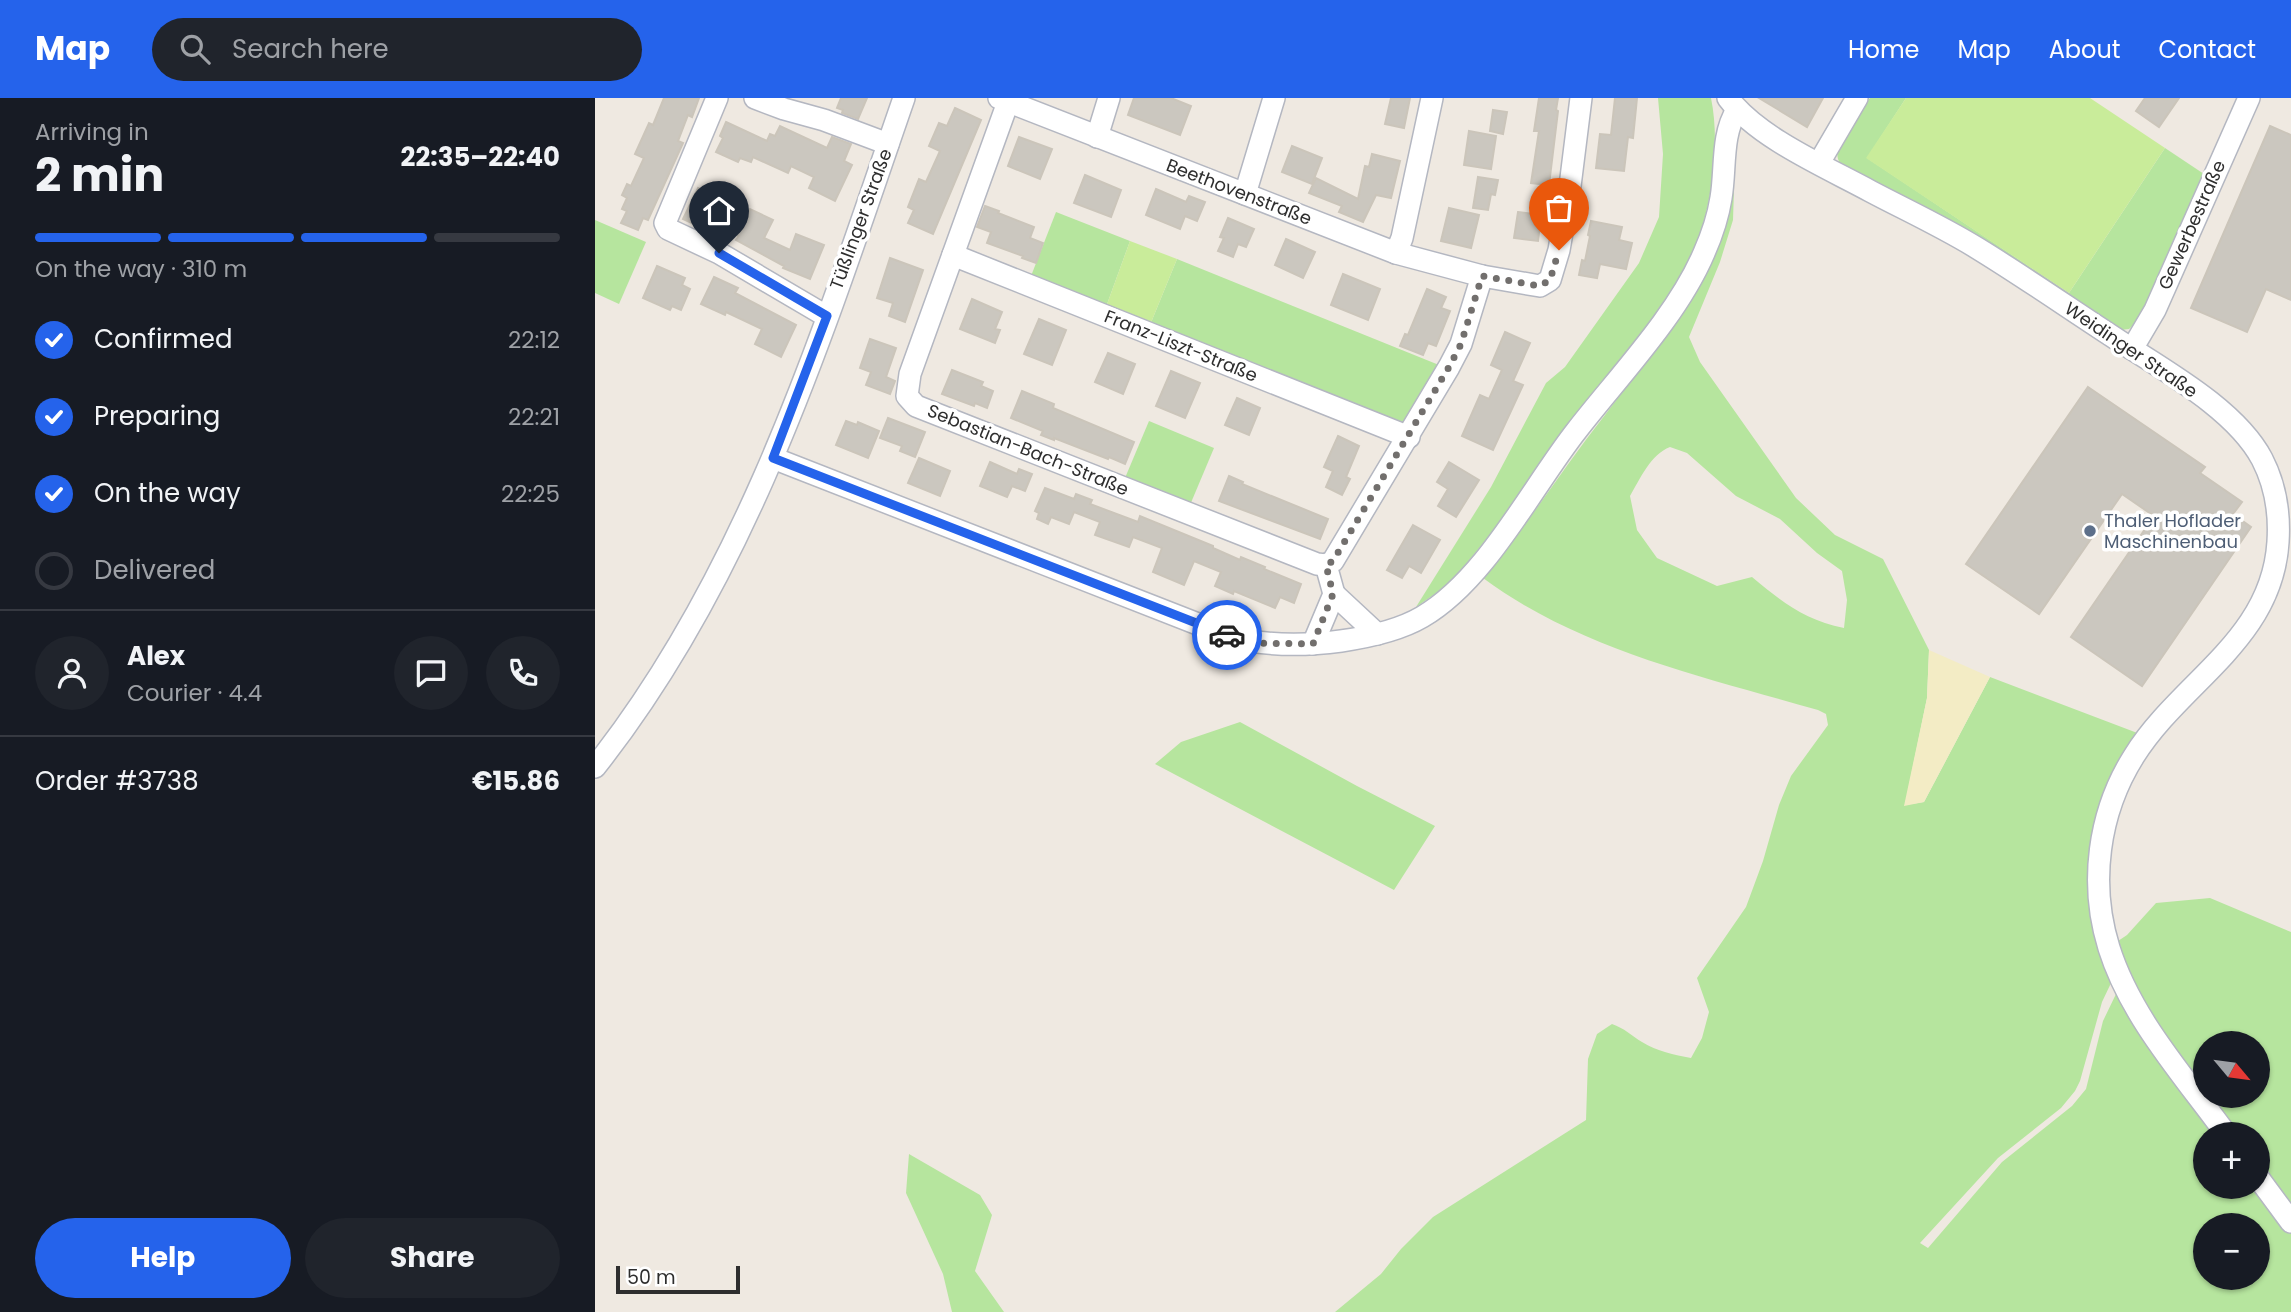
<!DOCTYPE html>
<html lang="en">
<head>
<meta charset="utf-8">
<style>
	:root { --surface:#171b24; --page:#20242c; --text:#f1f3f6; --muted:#9ea1a6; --line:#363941; --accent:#2563eb }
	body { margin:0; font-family:Poppins,sans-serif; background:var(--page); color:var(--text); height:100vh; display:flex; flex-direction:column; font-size:26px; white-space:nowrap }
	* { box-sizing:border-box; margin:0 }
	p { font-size:23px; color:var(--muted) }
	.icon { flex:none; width:38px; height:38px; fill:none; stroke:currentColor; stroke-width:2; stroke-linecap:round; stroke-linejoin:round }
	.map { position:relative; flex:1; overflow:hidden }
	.sheet { display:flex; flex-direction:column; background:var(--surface); width:595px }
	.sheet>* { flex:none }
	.needle { width:46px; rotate:119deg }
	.controls { position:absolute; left:1598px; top:933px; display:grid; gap:14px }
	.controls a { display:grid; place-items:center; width:77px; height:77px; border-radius:50%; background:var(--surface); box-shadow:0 2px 5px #0004; font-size:35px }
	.scale { position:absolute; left:21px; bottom:18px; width:124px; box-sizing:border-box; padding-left:7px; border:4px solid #2e2e2e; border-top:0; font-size:19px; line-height:24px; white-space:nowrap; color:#2e2e2e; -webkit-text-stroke:5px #fff; paint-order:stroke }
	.pin { position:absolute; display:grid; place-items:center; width:60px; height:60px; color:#fff; margin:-72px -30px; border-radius:50% 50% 50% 0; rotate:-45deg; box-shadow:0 0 7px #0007 }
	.pin .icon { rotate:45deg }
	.courier { position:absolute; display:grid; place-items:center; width:70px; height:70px; margin:-35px; border:5px solid #2563eb; border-radius:50%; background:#fff; color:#222; box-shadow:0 2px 9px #0007 }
	.headline em { font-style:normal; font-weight:700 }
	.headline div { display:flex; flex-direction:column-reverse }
	.headline { display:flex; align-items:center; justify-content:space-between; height:119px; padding:0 35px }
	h1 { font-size:46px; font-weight:700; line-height:52px }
	.bar { display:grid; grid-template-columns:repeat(4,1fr); gap:10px 7px; align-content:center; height:84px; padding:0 35px }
	.bar i { height:9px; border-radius:5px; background:var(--line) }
	.bar .current { background:var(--accent) }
	.bar p { grid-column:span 4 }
	.line { display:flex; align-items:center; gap:18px; padding:0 35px; border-top:2px solid var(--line) }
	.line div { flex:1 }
	.round { display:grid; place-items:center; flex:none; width:74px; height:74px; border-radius:37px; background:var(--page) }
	ol { padding:0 35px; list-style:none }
	li { display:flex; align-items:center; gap:21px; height:77px }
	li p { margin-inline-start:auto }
	li .icon { padding:7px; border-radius:50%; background:var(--accent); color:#fff; stroke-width:4 }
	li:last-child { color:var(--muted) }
	li i { width:38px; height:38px; border:4px solid var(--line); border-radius:50% }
	.primary-button { display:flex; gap:14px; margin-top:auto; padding:14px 35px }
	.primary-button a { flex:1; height:80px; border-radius:42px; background:var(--accent); color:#fff; font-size:28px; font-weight:700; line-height:80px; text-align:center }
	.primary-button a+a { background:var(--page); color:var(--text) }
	header { display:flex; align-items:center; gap:42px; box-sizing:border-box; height:98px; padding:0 35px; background:var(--accent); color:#fff }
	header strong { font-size:33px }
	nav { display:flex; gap:38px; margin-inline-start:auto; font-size:24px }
	.search { width:490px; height:63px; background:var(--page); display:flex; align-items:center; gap:18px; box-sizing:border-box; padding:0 24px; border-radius:38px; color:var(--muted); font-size:26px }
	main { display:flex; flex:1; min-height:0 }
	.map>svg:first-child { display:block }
</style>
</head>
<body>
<header>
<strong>Map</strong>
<div class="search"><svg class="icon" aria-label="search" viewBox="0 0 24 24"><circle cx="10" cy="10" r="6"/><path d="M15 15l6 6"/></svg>Search here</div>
<nav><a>Home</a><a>Map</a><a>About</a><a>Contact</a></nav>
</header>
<main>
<section class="sheet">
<div class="headline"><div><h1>2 min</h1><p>Arriving in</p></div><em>22:35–22:40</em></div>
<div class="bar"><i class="current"></i><i class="current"></i><i class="current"></i><i></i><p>On the way · 310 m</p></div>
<ol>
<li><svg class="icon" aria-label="check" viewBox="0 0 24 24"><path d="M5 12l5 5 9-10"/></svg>Confirmed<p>22:12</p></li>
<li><svg class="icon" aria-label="check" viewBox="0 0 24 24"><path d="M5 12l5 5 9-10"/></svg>Preparing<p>22:21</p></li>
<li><svg class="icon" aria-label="check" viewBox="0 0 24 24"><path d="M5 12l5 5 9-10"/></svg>On the way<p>22:25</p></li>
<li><i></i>Delivered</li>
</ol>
<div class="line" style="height:126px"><a class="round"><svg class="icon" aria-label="person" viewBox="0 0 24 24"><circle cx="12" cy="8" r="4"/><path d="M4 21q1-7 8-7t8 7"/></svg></a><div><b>Alex</b><p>Courier · 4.4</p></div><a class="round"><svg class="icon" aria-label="chat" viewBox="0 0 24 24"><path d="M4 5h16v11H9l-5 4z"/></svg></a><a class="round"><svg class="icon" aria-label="phone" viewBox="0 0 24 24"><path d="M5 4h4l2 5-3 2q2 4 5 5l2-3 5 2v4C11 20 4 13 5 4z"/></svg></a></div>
<div class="line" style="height:91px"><div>Order #3738</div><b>€15.86</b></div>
<div class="primary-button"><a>Help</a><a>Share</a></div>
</section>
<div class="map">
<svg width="1696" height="1214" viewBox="0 0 1696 1214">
	<rect width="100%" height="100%" fill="#efe9e1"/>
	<g fill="#b6e59e" fill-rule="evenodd">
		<path d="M1063 0H1116C1126 49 1116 113 1097 159 1092 171 1085 182 1079 193L921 405 872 465 856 485 821 509 896 389 951 285 970 269 1044 165 1064 119 1068 56Z"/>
		<path d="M1275 0H1311L1272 60 1474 195 1570 50 1609 76 1544 222 1534 231 1525 232 1250 71C1247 68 1244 65 1243 61 1238 44 1265 12 1275 0Z"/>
		<path d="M1139 91 1138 122 1125 164 1094 239 1105 264 1201 400 1240 437 1288 461 1334 552 1332 600 1310 707 1329 704 1395 579 1545 636 1506 714 1517 883 1507 904 1485 983 1480 993 1466 1010 1403 1060 1325 1145 1333 1150 1407 1064 1477 1008 1491 991 1508 923 1521 896 1532 881 1523 843 1532 837 1561 805 1615 800 1696 834V1214H740L786 1176 806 1151 838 1119 991 1022 993 961 1002 936 1017 926C1029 930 1037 938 1047 944 1062 953 1079 957 1096 960L1107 940 1114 914 1102 880 1151 809 1168 763 1184 707 1196 678 1233 627 1231 616 1223 612C1109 579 985 552 888 480 932 428 968 370 1010 317 1051 262 1099 208 1125 143 1132 126 1135 109 1139 91ZM1075 349 1092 355 1141 398 1185 421 1222 455 1247 473 1252 502 1249 530C1210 522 1187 504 1157 479L1122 488 1062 460 1042 432 1035 398C1045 381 1056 356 1075 349ZM1610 945H1662V998H1610ZM1610 1036H1662V1088H1610ZM1610 1127H1662V1180H1610Z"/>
		<path d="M461 114 535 143 511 209 436 178Z"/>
		<path d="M0 122 51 144 24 206 0 195Z"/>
		<path d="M582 161 844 267 810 325 555 227Z"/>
		<path d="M554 323 619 350 595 407 530 380Z"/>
		<path d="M645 624 762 688 840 728 799 792 560 666 586 644Z"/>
		<path d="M314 1056 385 1097 397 1117 380 1173 409 1214H357L348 1176 311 1095Z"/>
	</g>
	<path fill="#f3ecc5" d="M1334 552 1395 579 1329 704 1309 708 1332 600Z"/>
	<g fill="#c9ec9a">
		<path d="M1311 0H1495L1570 50 1474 195 1271 60Z"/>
		<path d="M535 143 582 161 555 227 511 209Z"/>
	</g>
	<g fill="#cbc7bf" stroke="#cbc5ba" stroke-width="2">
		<path d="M69 0H104L97 19 93 17 83 43 88 45 53 122 48 120 43 132 26 125 32 113 27 111 32 100 27 97 32 86 36 88 49 60 40 56 54 25 58 27Z"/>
		<path d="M246 0H272L263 21 247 15 248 12 242 10Z"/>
		<path d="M539 0H576L596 8 585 37 533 17Z"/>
		<path d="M796 0H815L809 30 790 26Z"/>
		<path d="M944 0H963L961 12 963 13 954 87 936 85 944 33H939Z"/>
		<path d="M1020 0H1042L1038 40 1033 39 1029 73 1001 70 1005 36 1016 37Z"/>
		<path d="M1164 0H1228L1212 29Z"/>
		<path d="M1550 0H1584L1564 29 1541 13Z"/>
		<path d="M360 10 386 22 338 136 313 125 319 112 313 109 324 81 331 84 345 53 334 48 344 25 352 28Z"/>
		<path d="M898 12 912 14 908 36 895 33Z"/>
		<path d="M131 24 172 43 175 36 180 38 185 28 232 50 237 39 256 46 249 63 257 67 240 103 214 90 219 79 196 68 193 75 158 59 156 64 145 60 143 64 121 54 128 40 125 38Z"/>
		<path d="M1675 28 1696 37V202L1671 191 1652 234 1596 210Z"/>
		<path d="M874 33 901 38 896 71 869 67Z"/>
		<path d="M424 39 457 51 445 81 413 68Z"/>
		<path d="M697 48 727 60 717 86 687 74Z"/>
		<path d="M777 56 805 63 796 100 781 97 768 124 744 114 747 108 714 95 721 80 763 101 770 68 774 69Z"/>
		<path d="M490 77 526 92 516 119 479 105Z"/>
		<path d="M883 79 903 82 900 97 896 96 893 112 878 110Z"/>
		<path d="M103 90 127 102 125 106 152 119 155 111 178 122 169 140 195 152 201 136 229 147 215 181 188 170 189 168 141 142 144 138 116 124 112 132 88 121Z"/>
		<path d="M561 91 591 104 594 98 610 104 602 123 590 118 585 131 551 117Z"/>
		<path d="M390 108 404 113 403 115 439 129 435 140 448 145 441 165 427 160 428 158 392 145 396 134 382 129Z"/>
		<path d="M854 110 884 117 876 150 846 143Z"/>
		<path d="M923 114 946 117 943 143 919 140Z"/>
		<path d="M633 120 659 131 651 149 643 146 638 159 623 153 629 140 625 139Z"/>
		<path d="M996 123 1027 129 1024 142 1037 145 1031 171 1005 166 1002 180 984 177 987 162 990 163 995 138 993 137Z"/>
		<path d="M691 141 720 154 708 180 680 167Z"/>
		<path d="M295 160 328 172 310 224 294 218 298 205 282 200Z"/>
		<path d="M62 168 90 180 87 187 95 191 86 212 77 208 75 212 48 200Z"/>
		<path d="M748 176 785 191 773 222 736 207Z"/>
		<path d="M119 179 143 190 140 195 201 227 186 259 160 246 167 231 131 214 130 217 106 206Z"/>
		<path d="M832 191 851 199 846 210 855 213 841 248 833 245 828 257 805 248 810 236 813 237Z"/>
		<path d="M377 201 407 214 400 231 405 232 400 245 365 231Z"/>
		<path d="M444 221 471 232 457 267 429 256Z"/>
		<path d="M910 234 935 245 918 283 928 287 898 352 867 338 885 297 894 301 907 272 896 267Z"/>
		<path d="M275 241 301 250 291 279 300 283 295 296 271 287 276 274 265 270Z"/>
		<path d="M513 255 540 266 528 296 500 284Z"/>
		<path d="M357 272 388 284 386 288 398 293 392 310 380 305 379 308 347 296Z"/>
		<path d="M576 273 605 285 590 320 561 308Z"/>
		<path d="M1493 289 1610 369 1605 375 1647 404 1638 416 1656 429 1547 588 1476 539 1559 418 1527 396 1444 516 1371 466Z"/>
		<path d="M427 293 459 306 458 310 539 344 530 366 514 359 513 361 459 340V342L446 337 448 333 416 320Z"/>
		<path d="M642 300 665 310 654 337 630 327Z"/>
		<path d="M293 320 330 334 320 359 305 353 307 348 285 340Z"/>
		<path d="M251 323 262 327 263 324 284 333 273 360 241 347Z"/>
		<path d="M743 338 764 348 751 379 755 381 747 397 731 389 738 373 729 369Z"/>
		<path d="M324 360 355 373 345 398 313 385Z"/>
		<path d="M395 364 422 376 424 371 437 376 430 393 417 388 412 399 385 388Z"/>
		<path d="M854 364 884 382 861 419 843 408 853 391 842 384Z"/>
		<path d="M634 378 648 384 647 386 733 421 725 441 624 403Z"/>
		<path d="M450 390 479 401 481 396 497 402 495 406 543 424 545 418 618 448V450L645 462 646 459 670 469 669 471 706 486 699 505 685 499 680 510 639 493 638 496 620 488 626 474 599 463 589 487 558 474 567 450 538 439 534 449 500 437 505 424 479 414 474 426 456 419 453 426 442 421 444 415 440 413Z"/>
		<path d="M818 427 845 442 826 475 814 468 807 480 792 472Z"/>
	</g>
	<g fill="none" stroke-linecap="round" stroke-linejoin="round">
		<g stroke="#b4b7c1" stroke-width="24">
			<g id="minor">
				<path d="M122 0 70 125 73 131 124 155 231 218"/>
				<path d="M160 0 189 11 229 22 293 46"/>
				<path d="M404 0 801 155 887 178 945 188 955 182 964 152 975 88 986 0"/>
				<path d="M1133 0C1163 40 1231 69 1275 93 1311 112 1348 129 1382 150 1431 180 1478 213 1526 244 1572 274 1641 312 1667 361 1681 388 1685 414 1683 444 1677 542 1586 583 1539 658 1503 715 1494 786 1514 850 1536 920 1589 978 1631 1036"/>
				<path d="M413 4 315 276 312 298 321 308 722 466 731 467"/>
				<path d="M502 39 514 0"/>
				<path d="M1224 65 1262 0"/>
				<path d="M650 96 679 0"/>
				<path d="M801 155 807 140 837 0"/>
				<path d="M358 157 814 339"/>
				<path d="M1537 251 1560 212 1654 0"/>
				<path d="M178 360 636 539C672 548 709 548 746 543 774 539 803 533 827 519 891 482 937 389 982 332 1024 278 1082 218 1109 155 1117 137 1123 119 1126 100 1131 71 1126 37 1142 12"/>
				<path d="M739 496 782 536"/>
				<path d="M718 546 739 496 731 467 738 463 854 269 866 246 887 178"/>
				<path d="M0 669C154 475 229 231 309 0"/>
				<path d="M1662 1078 1696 1124"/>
			</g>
		</g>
		<use href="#minor" stroke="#fff" stroke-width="21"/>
	</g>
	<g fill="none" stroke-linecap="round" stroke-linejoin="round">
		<path stroke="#726f6d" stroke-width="7" stroke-dasharray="0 12.6" d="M632 537 659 545 718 546 738 496 731 467 738 463 854 269 866 246 887 178 945 188 955 182 964 152"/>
		<path stroke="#2563eb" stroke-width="9" d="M124 155 232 218 178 360 632 537"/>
	</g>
	<circle fill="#5c6f8a" stroke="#fff" stroke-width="2.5" cx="1495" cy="433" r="7"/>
	<g text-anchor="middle" stroke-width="7" stroke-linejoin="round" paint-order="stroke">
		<g font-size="18" fill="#2e2e2e" stroke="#fff">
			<text transform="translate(644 94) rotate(21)" y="6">Beethovenstraße</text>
			<text transform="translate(266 121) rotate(-70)" y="6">Tüßlinger Straße</text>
			<text transform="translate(1597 127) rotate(-66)" y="6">Gewerbestraße</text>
			<text transform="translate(586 248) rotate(22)" y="6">Franz-Liszt-Straße</text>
			<text transform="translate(1536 252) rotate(34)" y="6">Weidinger Straße</text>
			<text transform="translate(433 352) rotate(22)" y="6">Sebastian-Bach-Straße</text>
		</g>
		<g font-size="18" fill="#4e5e75" stroke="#fff" text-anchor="start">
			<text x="1509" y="429">Thaler Hoflader<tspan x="1509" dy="21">Maschinenbau</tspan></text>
		</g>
	</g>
</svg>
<div class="controls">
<a><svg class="needle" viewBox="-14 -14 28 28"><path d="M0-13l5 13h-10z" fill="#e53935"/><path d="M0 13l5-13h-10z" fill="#9ea1a6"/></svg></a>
<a>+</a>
<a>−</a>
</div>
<div class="scale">50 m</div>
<div class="pin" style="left:964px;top:152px;background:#ea580c"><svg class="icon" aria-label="bag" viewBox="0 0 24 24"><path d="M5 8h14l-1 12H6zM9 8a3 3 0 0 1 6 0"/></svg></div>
<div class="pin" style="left:124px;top:155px;background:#1f2937"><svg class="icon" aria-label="home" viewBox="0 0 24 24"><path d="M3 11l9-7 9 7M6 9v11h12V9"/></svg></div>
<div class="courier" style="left:632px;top:537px"><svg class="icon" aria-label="car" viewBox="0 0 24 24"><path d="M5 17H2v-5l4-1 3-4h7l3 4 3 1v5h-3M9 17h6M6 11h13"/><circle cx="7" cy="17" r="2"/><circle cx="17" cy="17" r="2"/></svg></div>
</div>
</main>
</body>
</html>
